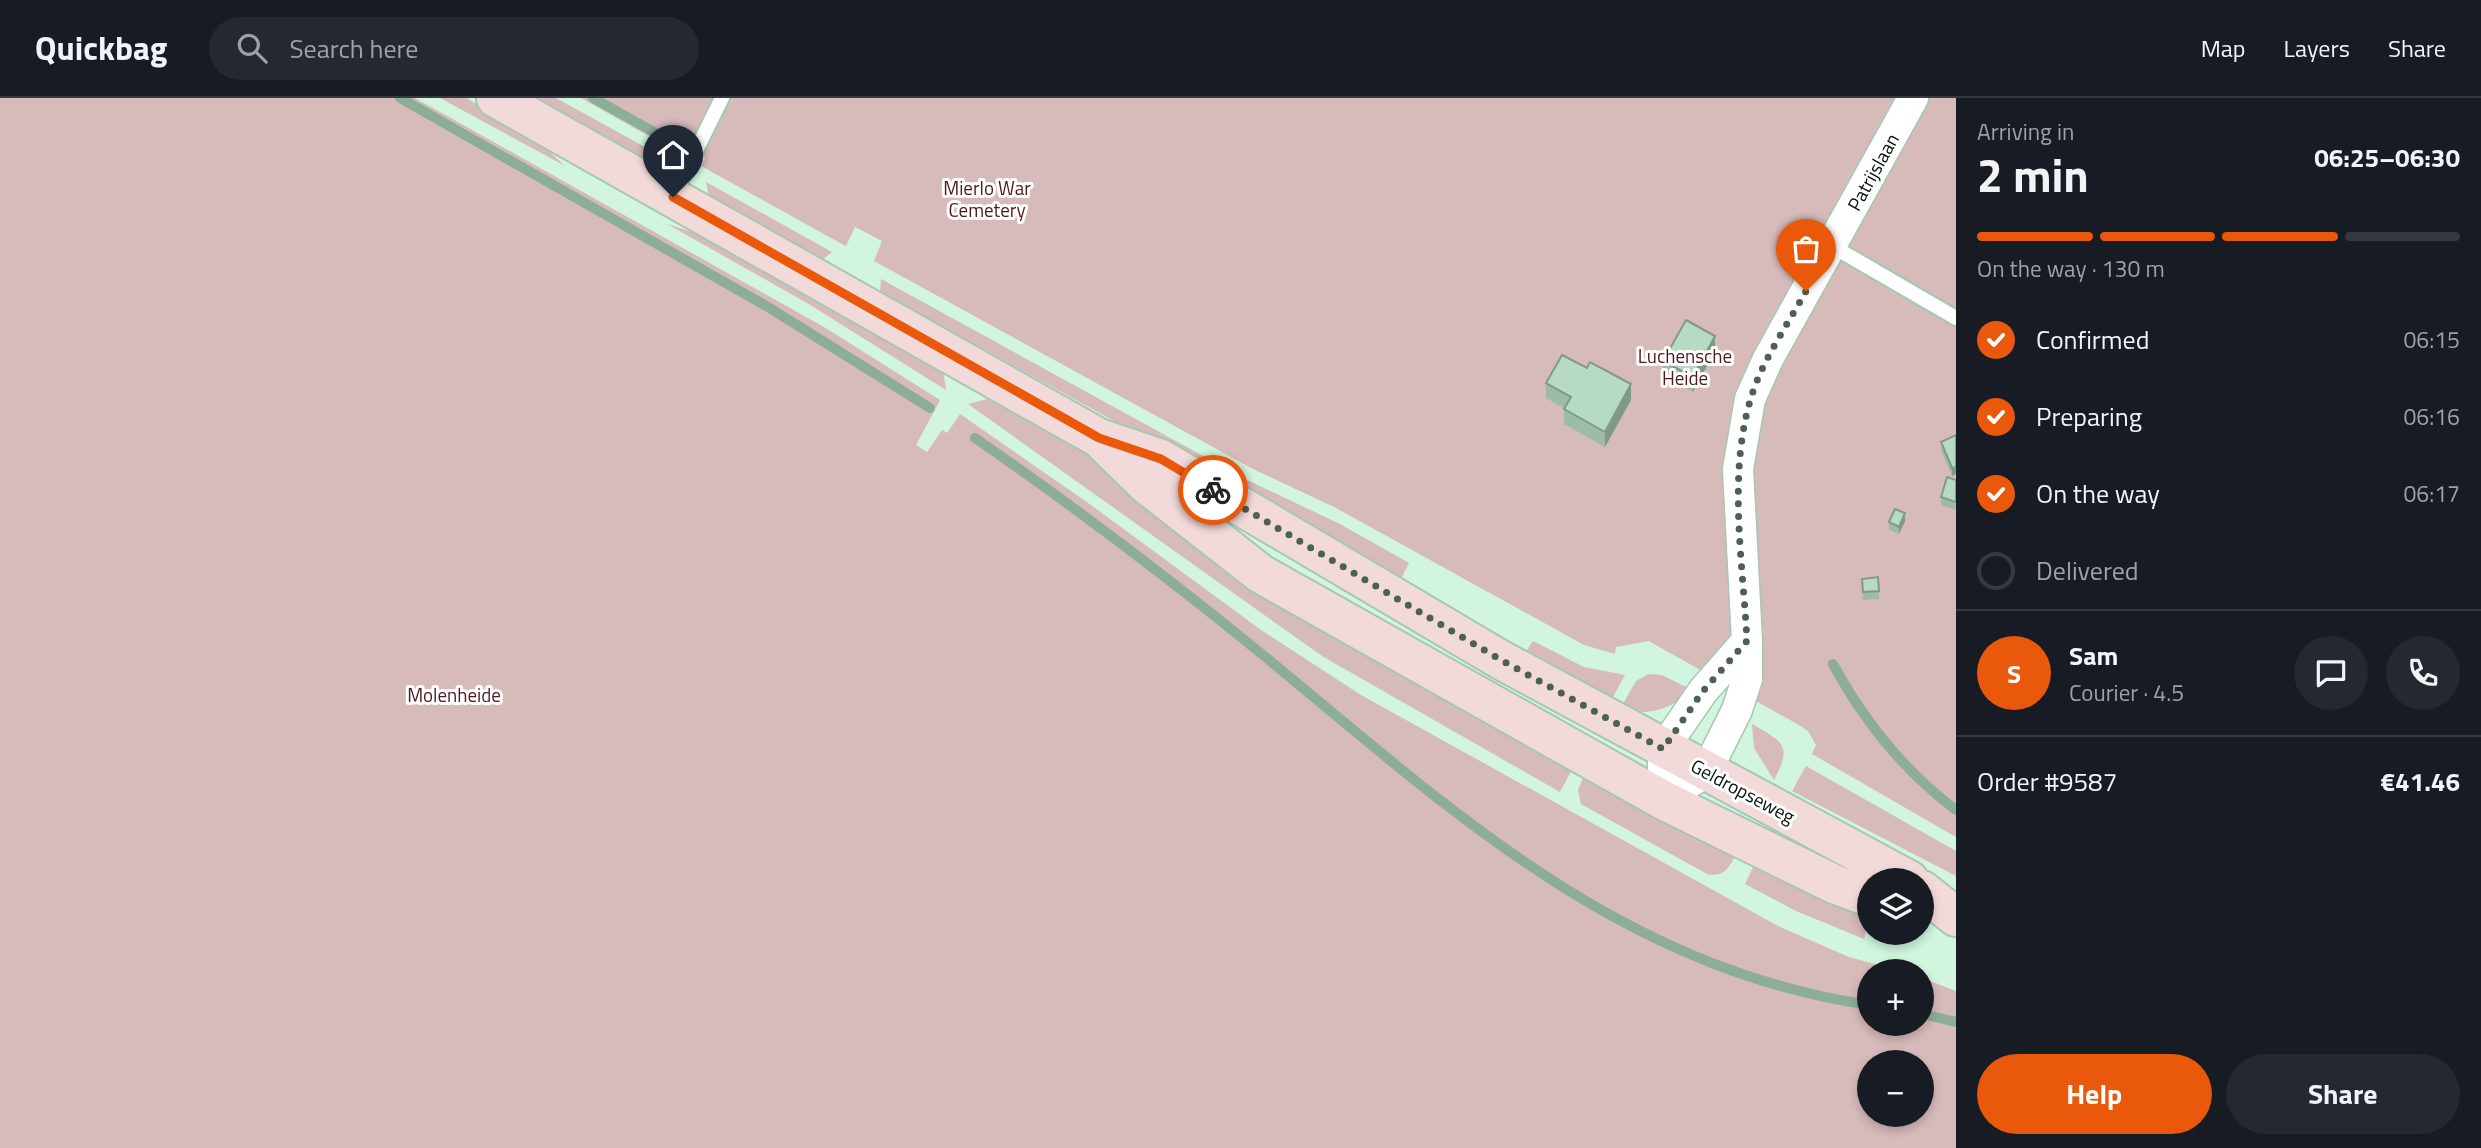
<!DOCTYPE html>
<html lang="en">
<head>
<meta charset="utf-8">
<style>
	:root { --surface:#171b24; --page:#242831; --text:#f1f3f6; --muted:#9ea1a6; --line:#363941; --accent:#ea580c }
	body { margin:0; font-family:"Titillium Web",sans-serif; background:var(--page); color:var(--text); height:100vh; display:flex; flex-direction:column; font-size:26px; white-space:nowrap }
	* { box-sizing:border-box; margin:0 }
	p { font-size:23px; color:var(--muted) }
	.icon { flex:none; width:38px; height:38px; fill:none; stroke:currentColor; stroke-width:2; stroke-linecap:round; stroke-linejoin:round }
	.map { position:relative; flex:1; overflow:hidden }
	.side { display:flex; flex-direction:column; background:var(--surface); width:525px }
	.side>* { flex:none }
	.buttons { position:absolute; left:1857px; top:770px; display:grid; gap:14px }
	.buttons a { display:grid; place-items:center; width:77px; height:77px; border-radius:50%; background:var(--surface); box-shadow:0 4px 10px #0003; font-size:35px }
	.pin { position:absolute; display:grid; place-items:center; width:60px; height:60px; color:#fff; margin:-72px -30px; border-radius:50% 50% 50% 0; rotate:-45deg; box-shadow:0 0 7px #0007 }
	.pin .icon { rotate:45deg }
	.courier { position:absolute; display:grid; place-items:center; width:70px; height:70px; margin:-35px; border:5px solid #ea580c; border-radius:50%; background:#fff; color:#222; box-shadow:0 2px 9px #0007 }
	.headline em { font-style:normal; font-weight:700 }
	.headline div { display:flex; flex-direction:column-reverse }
	.headline { display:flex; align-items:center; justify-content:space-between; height:119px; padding:0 21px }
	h1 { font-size:46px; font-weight:700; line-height:52px }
	.bar { display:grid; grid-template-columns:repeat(4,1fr); gap:10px 7px; align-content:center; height:84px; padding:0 21px }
	.bar i { height:9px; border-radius:5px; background:var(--line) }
	.bar .active { background:var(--accent) }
	.bar p { grid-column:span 4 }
	.line { display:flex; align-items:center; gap:18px; padding:0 21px; border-top:2px solid var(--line) }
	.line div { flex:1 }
	.round { display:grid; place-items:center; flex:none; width:74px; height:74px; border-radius:37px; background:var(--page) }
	ol { padding:0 21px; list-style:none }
	li { display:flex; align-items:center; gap:21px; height:77px }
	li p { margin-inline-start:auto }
	li .icon { padding:7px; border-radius:50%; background:var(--accent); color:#fff; stroke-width:4 }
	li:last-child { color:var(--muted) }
	li i { width:38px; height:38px; border:4px solid var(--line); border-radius:50% }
	.action { display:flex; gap:14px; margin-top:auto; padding:14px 21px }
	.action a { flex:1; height:80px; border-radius:42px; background:var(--accent); color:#fff; font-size:28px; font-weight:700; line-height:80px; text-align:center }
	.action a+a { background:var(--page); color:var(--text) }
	header { display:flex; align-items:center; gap:42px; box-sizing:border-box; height:98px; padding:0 35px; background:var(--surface); border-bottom:2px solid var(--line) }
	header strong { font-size:33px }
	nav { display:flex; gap:38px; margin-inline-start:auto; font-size:24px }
	.search { width:490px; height:63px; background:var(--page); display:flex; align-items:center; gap:18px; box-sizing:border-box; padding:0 24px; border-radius:38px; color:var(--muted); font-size:26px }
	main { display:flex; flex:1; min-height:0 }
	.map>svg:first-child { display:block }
</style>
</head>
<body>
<header>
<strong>Quickbag</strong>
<div class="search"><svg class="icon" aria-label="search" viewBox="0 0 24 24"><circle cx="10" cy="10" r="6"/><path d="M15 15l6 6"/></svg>Search here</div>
<nav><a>Map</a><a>Layers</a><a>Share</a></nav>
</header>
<main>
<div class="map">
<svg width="1956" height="1050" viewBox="0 0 1956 1050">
	<rect width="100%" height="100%" fill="#d1f5de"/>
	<g fill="#d7baba" fill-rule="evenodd">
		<path d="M0 0H415L824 229 940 302 916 347 927 354 942 332 947 335 960 316 1091 407 1261 532 1361 597 1778 828 1849 859 1900 873H1869V926H1922V880L1956 893V1050H0ZM1922 964V1017H1869V964Z"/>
		<path d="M440 0H466L530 36 565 68Z"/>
		<path d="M532 0H556L674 65 661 72Z"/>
		<path d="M581 0H1956V739L1812 656 1816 647 1808 633 1799 627 1654 546 1649 543 1616 549 1615 556 1584 547 1336 410 1253 371 874 163 882 143 855 129 846 148 842 146 701 68 705 60 693 47 686 59Z"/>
		<path d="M706 84 832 154 822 162 709 99Z"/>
		<path d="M667 126 721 143 942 266 946 292 807 205Z"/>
		<path d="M881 181 1245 381 1340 426 1409 465 1401 481 880 194Z"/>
		<path d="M999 298 1575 666 1560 694 1322 558 968 306Z"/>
		<path d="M1533 543 1584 569 1625 577 1608 608 1527 552Z"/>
		<path d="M1649 576 1662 577 1692 592C1669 613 1649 617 1619 613L1636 583Z"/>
		<path d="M1752 626C1783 644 1793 647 1774 682L1754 650Z"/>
		<path d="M1806 668 1956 753V778L1792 693Z"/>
		<path d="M1586 672 1737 754C1730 768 1725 780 1707 776L1581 706 1578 692Z"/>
		<path d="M1756 763 1869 821 1864 841 1796 813 1745 786Z"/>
	</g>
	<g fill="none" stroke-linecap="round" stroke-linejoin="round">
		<g stroke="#8cad98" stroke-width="10">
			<path d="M400 0 768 209 930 310"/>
			<path d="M593 0 679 48"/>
			<path d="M975 340C1075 409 1170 481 1263 557 1451 712 1618 869 1869 907"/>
			<path d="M1833 566C1864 623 1904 673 1956 712"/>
			<path d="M1922 916 1956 924"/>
		</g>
		<g stroke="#a5c8b2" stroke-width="18">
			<g id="lane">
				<path d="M673 99 722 0"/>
				<path d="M1832 148 1956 220"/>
			</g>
		</g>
		<g stroke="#a5c8b2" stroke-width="33">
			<g id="street">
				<path d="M1747 543 1738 371 1750 301 1768 261 1913 0"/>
				<path d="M1747 543V581L1737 612 1706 674 1663 702V651L1703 593Z"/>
			</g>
		</g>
		<g stroke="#a5c8b2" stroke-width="42">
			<g id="secondary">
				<path d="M496 0 1099 340 1161 361 1501 562 1909 782"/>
				<path d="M1105 346 1146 386 1261 476 1663 702 1834 786 1869 799"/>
				<path d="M1922 792 1956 819"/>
			</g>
		</g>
		<use href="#lane" stroke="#fff" stroke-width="14"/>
		<use href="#street" stroke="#fff" stroke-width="30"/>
		<use href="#secondary" stroke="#f3dada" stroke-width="38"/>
	</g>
	<g fill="#9dbba9">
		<path d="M1715 253 1693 294 1663 278V263Z"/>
		<path d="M1546 285 1631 302 1605 349 1564 326V310L1546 300Z"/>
		<path d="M1956 337 1952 378 1941 352V344Z"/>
		<path d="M1956 382V412L1941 407V399Z"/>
		<path d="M1905 423 1899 436 1889 432V424Z"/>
		<path d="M1862 481 1879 493V501L1863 502Z"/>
	</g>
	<g fill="#809989">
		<path d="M1715 238V253L1693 294V279Z"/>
		<path d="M1631 286V302L1605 349V334Z"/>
		<path d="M1956 369V376L1952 378V370Z"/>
		<path d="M1905 415V423L1899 436V429Z"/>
	</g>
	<g fill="#b7dac4" stroke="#809989" stroke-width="2">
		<path d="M1686 222 1715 238 1693 279 1663 263Z"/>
		<path d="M1562 257 1587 270 1590 264 1631 286 1605 334 1564 311 1571 299 1546 285Z"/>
		<path d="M1956 337V369L1952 370 1941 344Z"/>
		<path d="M1947 379 1956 382V404L1941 399Z"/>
		<path d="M1895 411 1905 415 1899 429 1889 424Z"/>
		<path d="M1878 479 1879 493 1863 494 1862 481Z"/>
	</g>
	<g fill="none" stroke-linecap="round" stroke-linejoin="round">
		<path stroke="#4c6154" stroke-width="7" stroke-dasharray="0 12.6" d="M1213 392 1501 562 1663 651 1703 593 1747 543C1743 465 1728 379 1750 303 1761 264 1787 228 1806 193"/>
		<path stroke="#ea580c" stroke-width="9" d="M673 99 1099 340 1161 361 1213 392"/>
	</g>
	<g text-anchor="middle" stroke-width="6" stroke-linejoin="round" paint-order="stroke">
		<g font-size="19" fill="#05110a" stroke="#fff">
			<text transform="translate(1873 74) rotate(-61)" y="7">Patrijslaan</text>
			<text transform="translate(1743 693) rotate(28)" y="7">Geldropseweg</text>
		</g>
		<g font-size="19" fill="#4e1a1e" stroke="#fff">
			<text x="987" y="97">Mierlo War<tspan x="987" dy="22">Cemetery</tspan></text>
			<text x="1685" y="265">Luchensche<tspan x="1685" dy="22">Heide</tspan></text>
			<text x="454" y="604">Molenheide</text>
		</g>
	</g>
</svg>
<div class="buttons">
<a><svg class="icon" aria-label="layers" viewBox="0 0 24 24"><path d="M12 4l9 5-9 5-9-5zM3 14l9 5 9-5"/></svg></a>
<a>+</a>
<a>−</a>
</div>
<div class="pin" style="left:1806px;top:193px;background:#ea580c"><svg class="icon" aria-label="bag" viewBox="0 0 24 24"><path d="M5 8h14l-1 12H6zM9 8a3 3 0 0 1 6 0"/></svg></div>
<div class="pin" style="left:673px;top:99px;background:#1f2937"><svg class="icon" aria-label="home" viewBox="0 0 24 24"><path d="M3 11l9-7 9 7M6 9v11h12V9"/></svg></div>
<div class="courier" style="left:1213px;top:392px"><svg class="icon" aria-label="bike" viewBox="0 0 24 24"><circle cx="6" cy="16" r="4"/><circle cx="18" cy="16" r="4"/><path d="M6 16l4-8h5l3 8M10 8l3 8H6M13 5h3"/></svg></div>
</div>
<section class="side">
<div class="headline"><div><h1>2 min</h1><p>Arriving in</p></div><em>06:25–06:30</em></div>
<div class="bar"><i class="active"></i><i class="active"></i><i class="active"></i><i></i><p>On the way · 130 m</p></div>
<ol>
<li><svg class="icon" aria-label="check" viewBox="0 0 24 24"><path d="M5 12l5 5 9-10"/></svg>Confirmed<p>06:15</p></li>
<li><svg class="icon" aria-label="check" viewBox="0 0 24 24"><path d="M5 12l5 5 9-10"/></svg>Preparing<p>06:16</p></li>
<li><svg class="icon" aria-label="check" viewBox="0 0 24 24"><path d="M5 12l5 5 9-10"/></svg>On the way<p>06:17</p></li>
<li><i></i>Delivered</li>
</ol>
<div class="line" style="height:126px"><b class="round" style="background:var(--accent);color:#fff">S</b><div><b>Sam</b><p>Courier · 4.5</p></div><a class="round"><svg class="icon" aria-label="chat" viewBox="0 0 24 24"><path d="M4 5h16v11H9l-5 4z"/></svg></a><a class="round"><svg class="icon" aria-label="phone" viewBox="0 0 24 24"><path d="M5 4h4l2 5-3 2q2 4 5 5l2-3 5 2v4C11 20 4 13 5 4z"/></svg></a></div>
<div class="line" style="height:91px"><div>Order #9587</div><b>€41.46</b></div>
<div class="action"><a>Help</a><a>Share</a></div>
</section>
</main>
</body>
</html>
